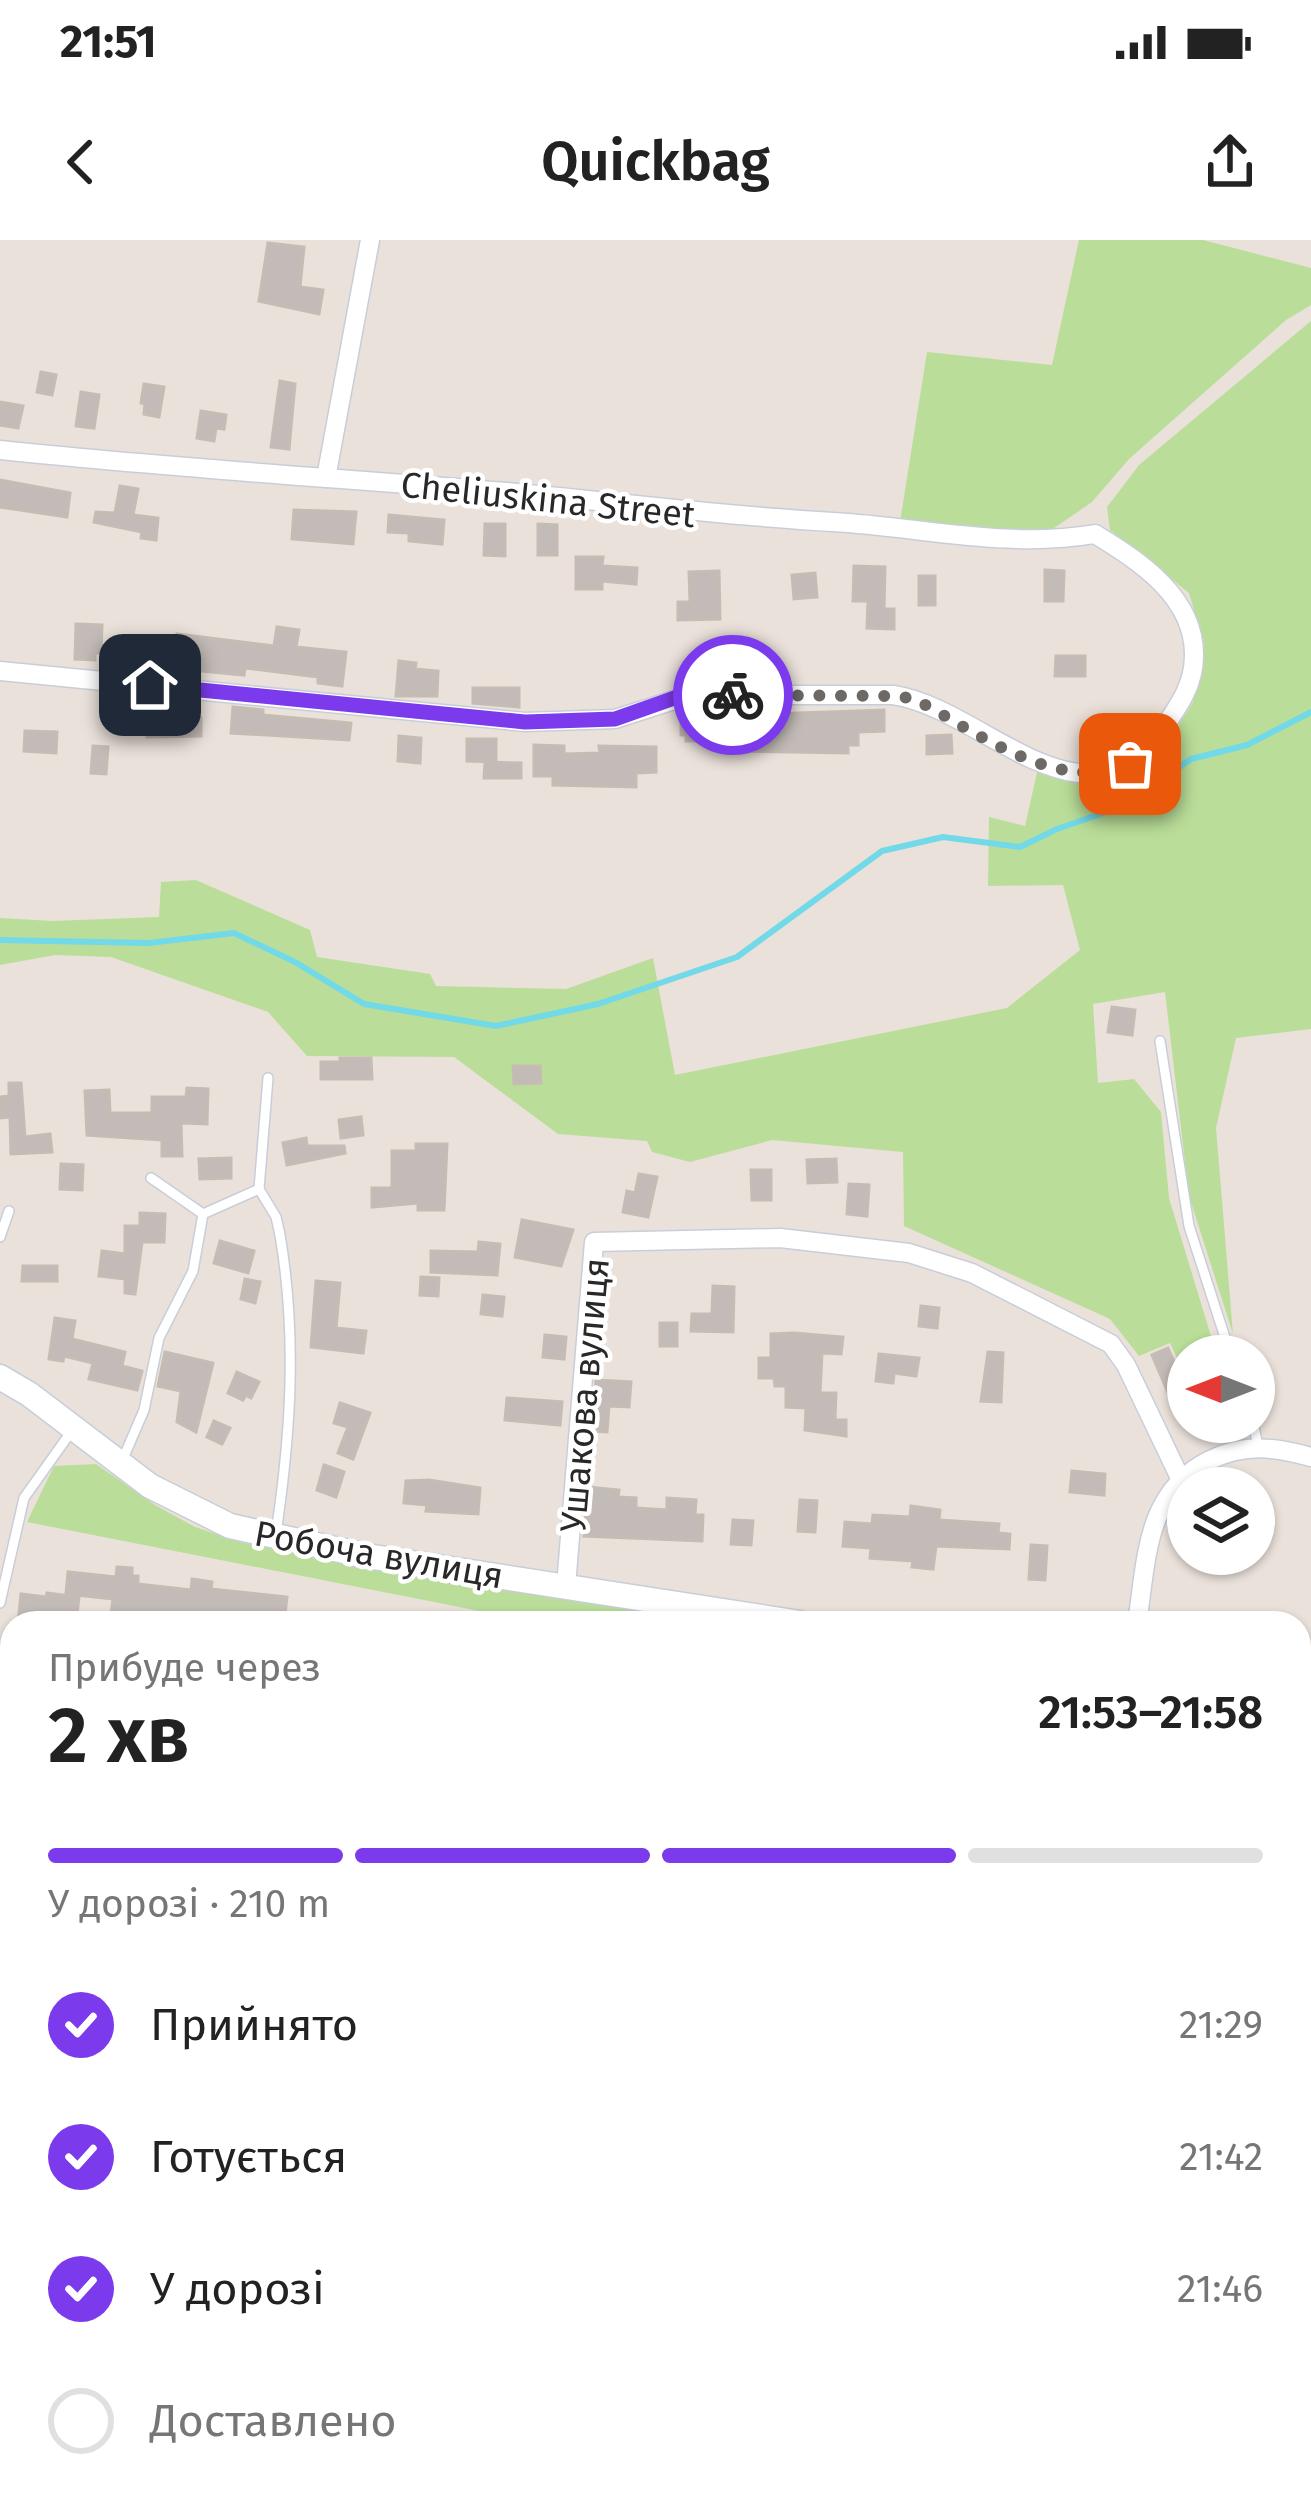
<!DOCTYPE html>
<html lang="uk">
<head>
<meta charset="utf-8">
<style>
	:root { --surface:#fff; --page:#f2f2f2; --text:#222; --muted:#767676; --line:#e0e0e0; --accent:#7c3aed }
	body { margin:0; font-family:"Fira Sans",sans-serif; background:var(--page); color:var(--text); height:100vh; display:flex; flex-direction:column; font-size:45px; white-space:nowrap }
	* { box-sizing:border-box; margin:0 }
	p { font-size:39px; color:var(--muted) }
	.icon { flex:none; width:66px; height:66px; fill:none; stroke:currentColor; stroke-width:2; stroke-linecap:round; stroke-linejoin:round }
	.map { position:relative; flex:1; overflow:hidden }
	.side { position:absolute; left:0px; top:1371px; width:1311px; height:903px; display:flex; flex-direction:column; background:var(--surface); border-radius:36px 36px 0 0; box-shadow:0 3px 9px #0004 }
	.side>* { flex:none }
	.needle { width:78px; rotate:270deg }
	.buttons { position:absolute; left:1167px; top:1095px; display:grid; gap:24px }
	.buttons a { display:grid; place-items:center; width:108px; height:108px; border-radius:50%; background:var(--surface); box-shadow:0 3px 9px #0004; font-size:60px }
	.pin { position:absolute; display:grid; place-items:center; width:102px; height:102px; color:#fff; margin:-51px; border-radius:24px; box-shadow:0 6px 18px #0006 }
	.courier { position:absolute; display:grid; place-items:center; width:120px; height:120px; margin:-60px; border:9px solid #7c3aed; border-radius:50%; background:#fff; color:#222; box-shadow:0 3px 15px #0007 }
	.overview em { font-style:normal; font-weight:600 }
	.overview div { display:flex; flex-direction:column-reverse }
	.overview { display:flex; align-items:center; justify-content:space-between; height:204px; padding:0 48px }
	h1 { font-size:78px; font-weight:600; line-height:90px }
	.bar { display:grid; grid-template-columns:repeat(4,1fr); gap:18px 12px; align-content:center; height:144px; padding:0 48px }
	.bar i { height:15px; border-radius:9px; background:var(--line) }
	.bar .selected { background:var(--accent) }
	.bar p { grid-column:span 4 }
	ol { padding:0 48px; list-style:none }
	li { display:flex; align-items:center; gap:36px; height:132px }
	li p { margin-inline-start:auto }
	li .icon { padding:12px; border-radius:50%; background:var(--accent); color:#fff; stroke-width:4 }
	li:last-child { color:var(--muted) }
	li i { width:66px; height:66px; border:6px solid var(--line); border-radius:50% }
	.status { display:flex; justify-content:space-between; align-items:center; height:84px; padding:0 60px; background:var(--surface); direction:ltr }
	.status svg { height:33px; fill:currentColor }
	header { display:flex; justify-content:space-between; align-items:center; height:156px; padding:0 48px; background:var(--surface); font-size:54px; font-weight:600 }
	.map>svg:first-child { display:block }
</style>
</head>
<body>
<div class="status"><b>21:51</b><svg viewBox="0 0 49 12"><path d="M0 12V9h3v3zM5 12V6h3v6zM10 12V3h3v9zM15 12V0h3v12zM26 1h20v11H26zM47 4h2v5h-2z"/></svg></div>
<header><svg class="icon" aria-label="back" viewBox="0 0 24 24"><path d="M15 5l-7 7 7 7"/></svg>Quickbag<svg class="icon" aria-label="share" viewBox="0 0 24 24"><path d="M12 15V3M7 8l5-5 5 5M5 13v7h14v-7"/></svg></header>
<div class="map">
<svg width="1311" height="2273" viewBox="0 0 1311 2273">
	<rect width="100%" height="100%" fill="#eae1da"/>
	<g fill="#bade99">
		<path d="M1079 0H1203L1311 28V65L1286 80 1129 219 1092 262 1047 293 900 282 927 112 1052 125Z"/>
		<path d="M1311 81V789L1236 798 1216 888 1233 1094 1189 956 1165 752 1093 764 1098 843 1134 839 1161 872 1169 958 1217 1116H1188L1180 1124 1170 1103 1139 1116 1110 1079 904 986 903 912 772 900 690 922 652 912 647 901 558 894 454 817 307 816 268 772 111 717 55 715 0 725V678L52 681 159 677 161 642 196 640 310 690 317 717 430 734 436 746 566 749 653 718 675 835 1007 768 1080 710 1063 645 988 646 989 577 1025 586 1038 528 1093 543 1134 534 1170 499 1193 462 1204 405 1189 353 1110 290 1107 267 1139 225Z"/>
		<path d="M96 1224 155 1265 195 1287 241 1302 325 1320 738 1383H541L27 1282 54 1226Z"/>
		<path d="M0 1810 12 1811V1903L0 1908Z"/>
	</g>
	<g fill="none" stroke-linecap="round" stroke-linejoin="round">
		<path stroke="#71d9e7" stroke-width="6" d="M0 700 149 703 234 693 295 722 364 764 496 786 598 764 737 717 882 611 943 597 1020 607 1057 589 1124 566 1191 519 1247 505 1311 472"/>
	</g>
	<g fill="#c2bbb7" stroke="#c5bcb4" stroke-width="3">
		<path d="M268 3 304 7 300 47 323 50 319 74 259 61Z"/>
		<path d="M41 132 56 135 52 155 37 152Z"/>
		<path d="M280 141 295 144 289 209 271 207Z"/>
		<path d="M144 144 164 147 159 177 144 174 145 164 141 163Z"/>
		<path d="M81 152 99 155 94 188 76 186Z"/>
		<path d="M0 162 23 166 18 188 0 185Z"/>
		<path d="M201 171 226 175 224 189 216 188 214 201 197 198Z"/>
		<path d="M0 240 70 253 67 277 0 267Z"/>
		<path d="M120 246 138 249 133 275 158 278 156 300 141 298 142 292 94 282 96 272 115 273Z"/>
		<path d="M294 270 356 272 353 304 292 299Z"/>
		<path d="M389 275 444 280 442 304 409 301V293L388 292Z"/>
		<path d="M485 284H505V316L484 315Z"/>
		<path d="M538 284 557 285V315H538Z"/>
		<path d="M576 317H603L602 326 637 328 636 344 602 341V349H576Z"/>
		<path d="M854 326 885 327 884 369H894V389L867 388 868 361H853Z"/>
		<path d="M1045 330 1064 331 1063 361H1045Z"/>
		<path d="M719 331 720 379 678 380V362H690L689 332Z"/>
		<path d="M815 333 817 357 794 359 792 335Z"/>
		<rect x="919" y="336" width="16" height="29"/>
		<path d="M76 384 102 385 101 413H95V420L75 419Z"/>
		<path d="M277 387 299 390 296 407 346 412 342 446 318 443V437L245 428 244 435 127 424 130 398 176 403 177 394 274 406Z"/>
		<path d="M1056 416H1085V436H1055Z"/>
		<path d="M399 421 416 423 415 429 438 431 437 456H396Z"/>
		<path d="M473 448H519V467L473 463Z"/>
		<path d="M125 464 161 466 160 478H201V496L147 497V489L124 488Z"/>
		<path d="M233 467 263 470V475L351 483 349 500 231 493Z"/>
		<path d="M884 470V491L858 492V505H848V513L733 511V500L686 501V495H681V477Z"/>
		<path d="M25 491 57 492 56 513 24 511Z"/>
		<path d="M951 495 952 513 927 514V496Z"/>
		<path d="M399 496 421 498 420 523 398 521Z"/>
		<path d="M467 499H496V522L467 521Z"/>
		<path d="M534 505 564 506V514L600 513 599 506 656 507V532L636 533V547L553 545V536H534Z"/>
		<path d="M93 506 108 507 106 534 91 533Z"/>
		<path d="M485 522 521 523V538H484Z"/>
		<path d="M1112 767 1135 770 1132 795 1108 792Z"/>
		<path d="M340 818H371L372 839H321V822H340Z"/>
		<path d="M513 826H540L541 843 514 844Z"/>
		<path d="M9 843H21L25 897 50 894 52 912 11 914 10 877 0 878V857L9 856Z"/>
		<path d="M187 848 208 849 207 884 181 883 182 916H162V900L87 895 85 851 109 850 110 873H152V857H186Z"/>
		<path d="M361 877 363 895 341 898 339 880Z"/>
		<path d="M306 898 307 906H344L345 913 287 925 283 903Z"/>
		<path d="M416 904H447L444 970H418V963L372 967V948H392V911H416Z"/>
		<path d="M231 918V938L200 939 199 919Z"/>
		<path d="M836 919 837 942 808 943 807 920Z"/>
		<path d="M61 924 83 925 82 950 60 949Z"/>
		<path d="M751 930H771V960H752Z"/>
		<path d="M639 934 657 937 648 977 623 972 627 951 635 953Z"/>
		<path d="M849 944 869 945 867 976 847 974Z"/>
		<path d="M140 973 165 974 164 1002H142L135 1054 125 1053V1039L99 1036 102 1011 125 1014V986H140Z"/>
		<path d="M522 980 573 990 561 1026 515 1017Z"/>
		<path d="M220 1001 254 1011 248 1033 214 1023Z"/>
		<path d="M479 1002 500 1004 497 1035 431 1032V1011L478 1012Z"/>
		<path d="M23 1026H57V1041H22Z"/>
		<path d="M421 1037 439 1038 438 1056 420 1055Z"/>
		<path d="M245 1039 260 1042 255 1063 241 1059Z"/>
		<path d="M316 1041 340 1043 336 1088 366 1091 363 1113 311 1107Z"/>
		<path d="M713 1046 734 1047 733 1092 691 1091 692 1074H712Z"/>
		<path d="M483 1055 504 1057 502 1076 481 1074Z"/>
		<path d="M921 1066 939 1068 937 1088 919 1086Z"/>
		<path d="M55 1078 75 1081 72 1099 125 1112 122 1126 142 1131 137 1150 89 1139 93 1123 64 1116 63 1121 49 1119Z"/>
		<rect x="660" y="1083" width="17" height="23"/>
		<path d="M794 1093 843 1097 841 1114 822 1113 820 1153H836L835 1180H846V1196L805 1190 806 1168 786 1167V1146H775L774 1138H759V1118H771V1094Z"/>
		<path d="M545 1095 566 1097 564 1119 543 1117Z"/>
		<path d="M1168 1108 1177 1129 1188 1125V1166L1176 1171 1152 1115Z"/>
		<path d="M165 1112 213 1123 196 1192 177 1182 181 1151 158 1146Z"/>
		<path d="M988 1112 1003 1113 1001 1162 981 1161Z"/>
		<path d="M879 1114 919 1118 916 1136 894 1133 893 1143 876 1141Z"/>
		<path d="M237 1132 259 1142 251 1158 246 1155 243 1160 228 1153Z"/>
		<path d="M596 1140 631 1142 629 1167 609 1166 607 1192 592 1191Z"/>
		<path d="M507 1158 562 1162 560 1185 505 1180Z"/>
		<path d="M340 1163 370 1173 353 1219 338 1213 348 1187 334 1183Z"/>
		<path d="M214 1181 230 1188 222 1204 207 1197Z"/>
		<path d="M324 1225 344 1232 336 1257 317 1250Z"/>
		<path d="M1072 1231 1105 1234 1104 1255 1070 1252Z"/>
		<path d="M429 1240 480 1248 478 1274 426 1271 427 1265 404 1263 406 1241Z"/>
		<path d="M588 1247 619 1250 618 1257 636 1258V1268L667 1270V1258L696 1260 695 1275H703L702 1301 584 1296Z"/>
		<path d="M800 1260 817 1261 815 1292 798 1291Z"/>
		<path d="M911 1266 940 1270 939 1280 999 1284 998 1293 1010 1294 1009 1309 936 1306 933 1329 912 1327 913 1321 870 1318 871 1308 843 1306 845 1282 872 1284 873 1275 910 1277Z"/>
		<path d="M733 1280 753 1281 751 1305 731 1304Z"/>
		<path d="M1031 1305 1047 1306 1045 1340 1029 1339Z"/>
		<path d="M117 1327 132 1328V1336H138V1344L191 1350 192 1339 212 1342 211 1349 287 1357 284 1383H189L190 1376 159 1372 158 1383 110 1381 113 1359 66 1354 68 1332 116 1337Z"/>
		<path d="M47 1353 79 1357 76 1383H18L21 1354 46 1357Z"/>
	</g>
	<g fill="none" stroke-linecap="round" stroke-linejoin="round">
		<g stroke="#c8ced9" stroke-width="12">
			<g id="lane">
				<path d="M1160 801 1189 986 1231 1116"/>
				<path d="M268 838 259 949 276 977 280 995C297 1096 291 1192 276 1293"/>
				<path d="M151 938 203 974"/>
				<path d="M0 997 9 971"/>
				<path d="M1253 1182 1258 1206"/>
				<path d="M122 1221 144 1170 159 1098 193 1031 203 974 259 949"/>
				<path d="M0 1363 24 1258 71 1192"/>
				<path d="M0 1691 12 1690"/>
				<path d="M0 1929 12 1921"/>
			</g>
		</g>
		<g stroke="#c8ced9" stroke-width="21">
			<g id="street">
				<path d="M0 210C169 228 338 238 507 252 616 262 724 276 833 282 922 287 1006 309 1095 294 1139 321 1195 357 1194 416 1194 445 1178 467 1162 490 1082 600 983 468 893 455H690L615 479 525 482 0 431"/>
				<path d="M326 238 370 0"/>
				<path d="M566 1346 594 1002 780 998 909 1013 972 1033 1111 1104 1126 1125 1180 1238"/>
				<path d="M1137 1383C1147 1319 1145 1252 1210 1220 1245 1203 1275 1207 1311 1217"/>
				<path d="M1299 1519 1311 1521"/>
				<path d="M1299 1904 1311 1906"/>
				<path d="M0 2046 12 2048"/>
				<path d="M0 2243 12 2245"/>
				<path d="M1299 2257 1311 2260"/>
				<path d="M120 2262 189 2273"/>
				<path d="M519 2273 520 2262"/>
			</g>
		</g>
		<g stroke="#c8ced9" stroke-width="27">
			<g id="secondary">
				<path d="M0 1137 29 1154 150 1246 230 1286 367 1316 800 1383"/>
				<path d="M980 2273 982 2262"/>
			</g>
		</g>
		<use href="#lane" stroke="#fff" stroke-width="9"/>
		<use href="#street" stroke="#fff" stroke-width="18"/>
		<use href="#secondary" stroke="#fff" stroke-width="24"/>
	</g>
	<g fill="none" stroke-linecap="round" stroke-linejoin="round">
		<path stroke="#6c6966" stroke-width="12" stroke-dasharray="0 21.6" d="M733 455 900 456 918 461C978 493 1060 555 1130 524"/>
		<path stroke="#7c3aed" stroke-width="15" d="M150 445 525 482 615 479 680 456 733 455"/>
	</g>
	<g text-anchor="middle" stroke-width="9" stroke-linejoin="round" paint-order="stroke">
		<g font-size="36" fill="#282828" stroke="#fff">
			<text transform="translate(548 259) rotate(6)" y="13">Cheliuskina Street</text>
			<text transform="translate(584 1155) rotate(-85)" y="13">Ушакова вулиця</text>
			<text transform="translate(379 1314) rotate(10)" y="13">Робоча вулиця</text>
		</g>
	</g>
</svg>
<div class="buttons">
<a><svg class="needle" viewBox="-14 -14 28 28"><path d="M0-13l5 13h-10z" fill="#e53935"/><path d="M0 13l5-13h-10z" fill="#767676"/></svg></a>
<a><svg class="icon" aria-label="layers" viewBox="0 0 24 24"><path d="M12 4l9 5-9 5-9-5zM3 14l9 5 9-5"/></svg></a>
</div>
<div class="pin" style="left:1130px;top:524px;background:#ea580c"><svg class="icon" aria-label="bag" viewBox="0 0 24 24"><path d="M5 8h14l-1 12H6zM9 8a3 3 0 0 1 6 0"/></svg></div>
<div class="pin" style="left:150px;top:445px;background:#1f2937"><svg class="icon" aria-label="home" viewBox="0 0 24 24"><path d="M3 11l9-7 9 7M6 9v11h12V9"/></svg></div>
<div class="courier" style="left:733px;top:455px"><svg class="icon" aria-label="bike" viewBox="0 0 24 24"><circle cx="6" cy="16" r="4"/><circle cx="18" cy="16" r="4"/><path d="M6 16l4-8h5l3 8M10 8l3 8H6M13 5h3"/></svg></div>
<section class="side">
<div class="overview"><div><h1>2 хв</h1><p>Прибуде через</p></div><em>21:53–21:58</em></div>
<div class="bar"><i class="selected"></i><i class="selected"></i><i class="selected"></i><i></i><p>У дорозі · 210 m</p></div>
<ol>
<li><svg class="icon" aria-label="check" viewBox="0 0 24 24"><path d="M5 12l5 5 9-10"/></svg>Прийнято<p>21:29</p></li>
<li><svg class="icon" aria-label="check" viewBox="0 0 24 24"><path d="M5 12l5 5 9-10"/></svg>Готується<p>21:42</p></li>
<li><svg class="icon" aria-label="check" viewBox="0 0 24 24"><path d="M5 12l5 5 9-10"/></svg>У дорозі<p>21:46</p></li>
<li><i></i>Доставлено</li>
</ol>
</section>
</div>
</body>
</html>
